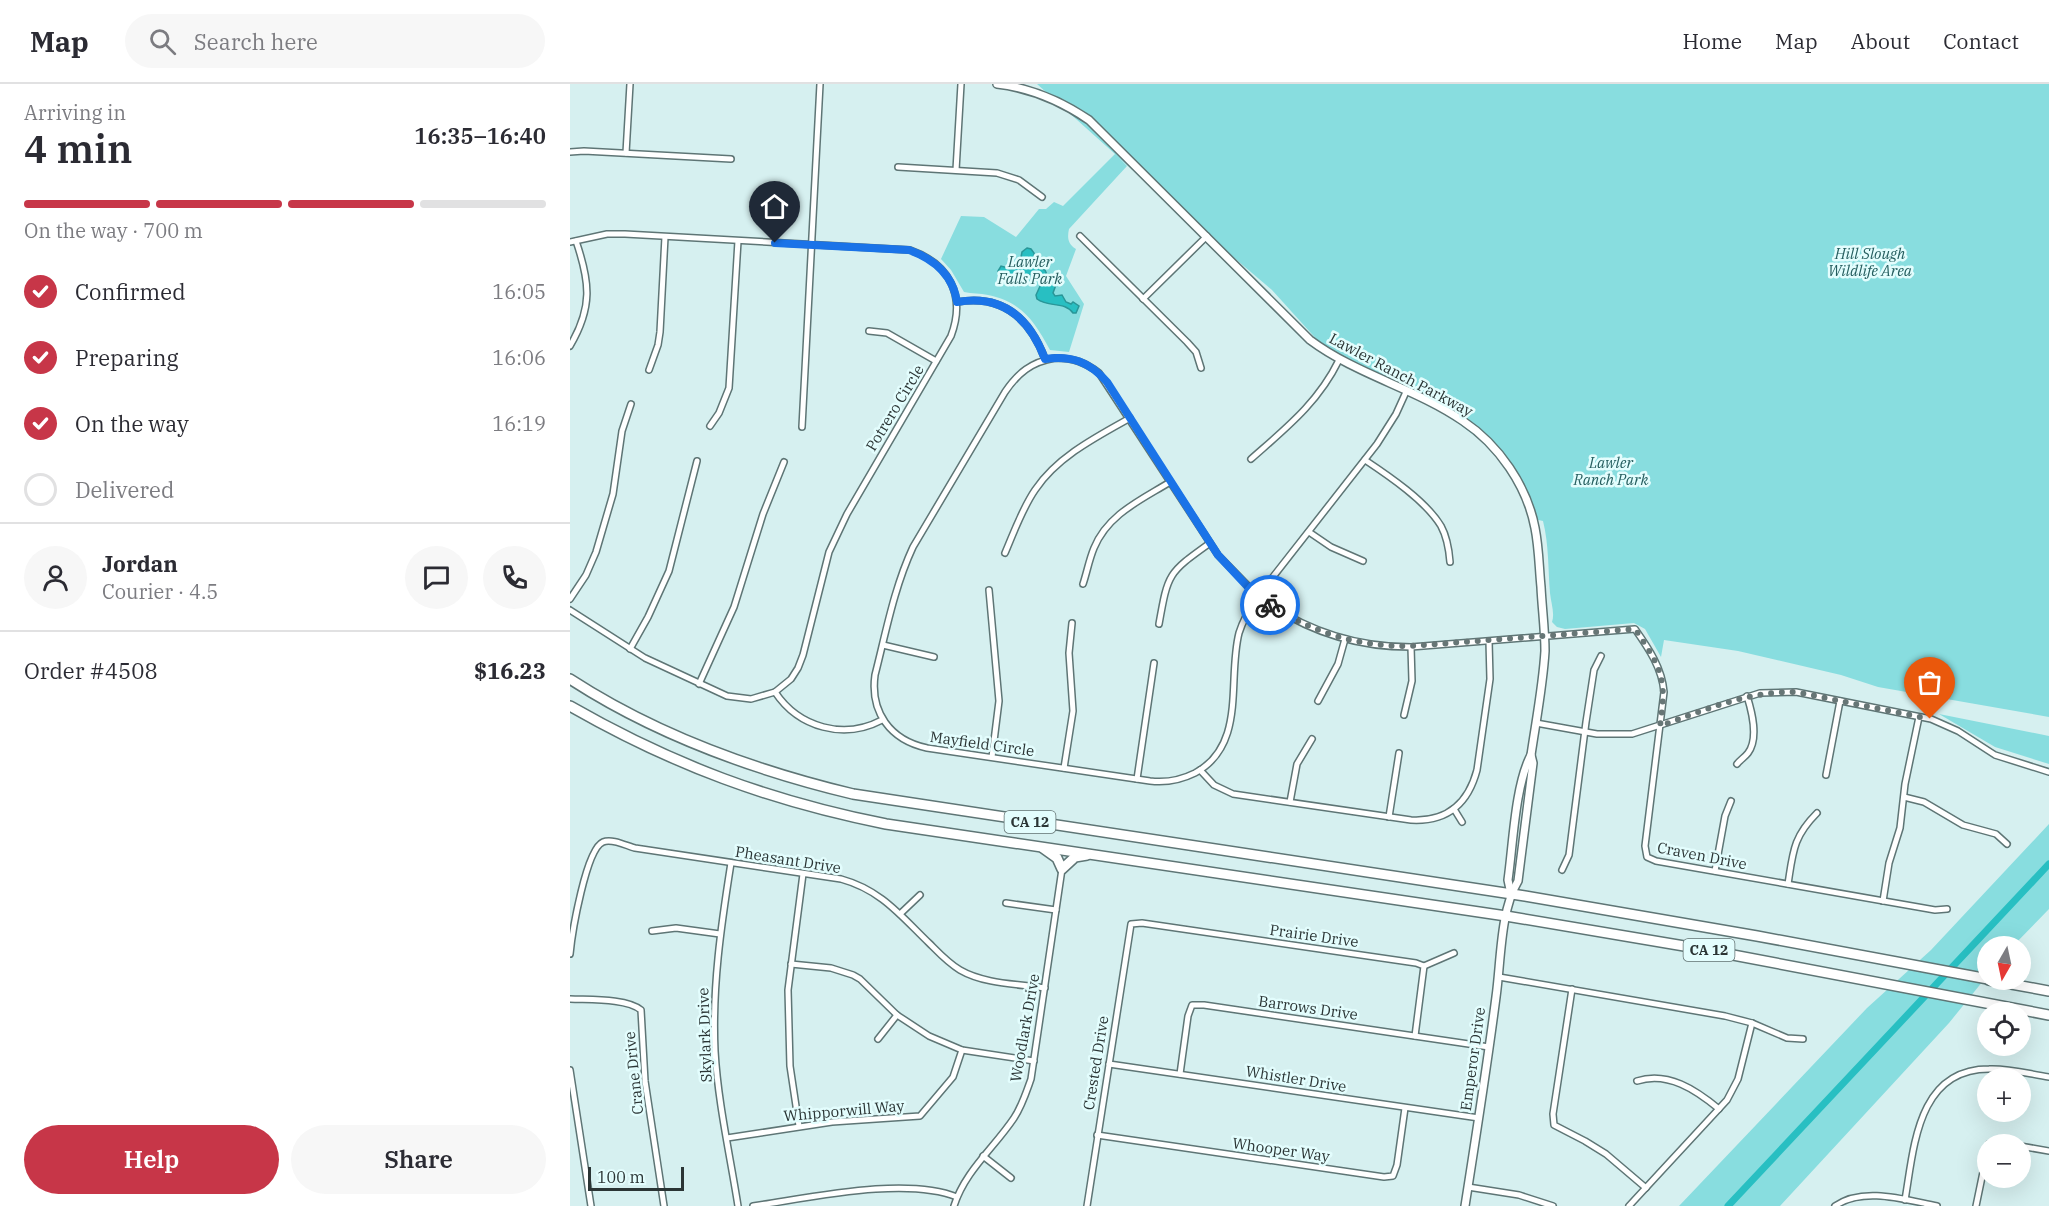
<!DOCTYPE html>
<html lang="en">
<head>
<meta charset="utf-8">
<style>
	:root { --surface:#fff; --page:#f7f7f7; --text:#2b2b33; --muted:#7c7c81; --line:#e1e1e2; --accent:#c73648 }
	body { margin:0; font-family:"IBM Plex Serif",serif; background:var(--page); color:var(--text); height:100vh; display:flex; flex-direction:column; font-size:22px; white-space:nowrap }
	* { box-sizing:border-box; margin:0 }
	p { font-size:20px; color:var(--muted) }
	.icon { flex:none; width:33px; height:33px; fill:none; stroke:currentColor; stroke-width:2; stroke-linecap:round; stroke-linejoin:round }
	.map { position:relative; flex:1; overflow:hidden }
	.drawer { display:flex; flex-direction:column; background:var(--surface); width:570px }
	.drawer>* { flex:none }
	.needle { width:39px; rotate:189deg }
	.fabs { position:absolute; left:1407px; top:852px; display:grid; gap:12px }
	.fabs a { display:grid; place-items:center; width:54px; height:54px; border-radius:50%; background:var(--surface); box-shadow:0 6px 24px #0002; font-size:30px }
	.scale { position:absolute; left:18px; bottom:15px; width:96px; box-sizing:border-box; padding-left:6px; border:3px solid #2b3535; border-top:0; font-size:16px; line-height:21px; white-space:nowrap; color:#2b3535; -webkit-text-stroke:4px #e3fdfd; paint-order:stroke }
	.pin { position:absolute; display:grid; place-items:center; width:51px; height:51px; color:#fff; margin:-62px -26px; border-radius:50% 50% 50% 0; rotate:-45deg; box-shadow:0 0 6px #0007 }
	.pin .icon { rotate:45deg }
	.courier { position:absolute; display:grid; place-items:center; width:60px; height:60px; margin:-30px; border:4px solid #1a73e8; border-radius:50%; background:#fff; color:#222; box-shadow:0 2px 8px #0007 }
	.summary em { font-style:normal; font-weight:600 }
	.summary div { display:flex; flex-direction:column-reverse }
	.summary { display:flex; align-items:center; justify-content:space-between; height:102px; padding:0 24px }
	h1 { font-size:39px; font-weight:600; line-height:45px }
	.bar { display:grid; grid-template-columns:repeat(4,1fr); gap:9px 6px; align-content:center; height:72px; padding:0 24px }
	.bar i { height:8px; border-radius:4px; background:var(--line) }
	.bar .current { background:var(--accent) }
	.bar p { grid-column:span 4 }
	.line { display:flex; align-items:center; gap:15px; padding:0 24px; border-top:2px solid var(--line) }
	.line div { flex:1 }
	.round { display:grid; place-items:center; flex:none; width:63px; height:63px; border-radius:32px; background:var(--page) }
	ol { padding:0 24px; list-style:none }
	li { display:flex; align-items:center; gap:18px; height:66px }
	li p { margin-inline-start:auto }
	li .icon { padding:6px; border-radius:50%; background:var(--accent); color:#fff; stroke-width:4 }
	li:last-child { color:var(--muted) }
	li i { width:33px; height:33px; border:3px solid var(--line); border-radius:50% }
	.button { display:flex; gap:12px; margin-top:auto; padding:12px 24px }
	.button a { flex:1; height:69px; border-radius:36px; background:var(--accent); color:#fff; font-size:24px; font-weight:600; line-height:69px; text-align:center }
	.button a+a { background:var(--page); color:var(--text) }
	header { display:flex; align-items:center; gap:36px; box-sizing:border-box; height:84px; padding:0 30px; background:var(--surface); border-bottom:2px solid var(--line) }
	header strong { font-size:28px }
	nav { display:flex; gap:33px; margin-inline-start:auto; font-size:21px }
	.search { width:420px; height:54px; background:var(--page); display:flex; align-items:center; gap:15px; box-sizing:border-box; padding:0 21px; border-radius:33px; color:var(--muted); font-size:22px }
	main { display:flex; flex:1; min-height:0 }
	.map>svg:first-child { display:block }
</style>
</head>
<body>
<header>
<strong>Map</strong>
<div class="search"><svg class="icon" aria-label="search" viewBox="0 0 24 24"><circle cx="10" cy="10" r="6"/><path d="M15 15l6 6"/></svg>Search here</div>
<nav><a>Home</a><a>Map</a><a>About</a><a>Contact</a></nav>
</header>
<main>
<section class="drawer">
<div class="summary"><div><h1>4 min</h1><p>Arriving in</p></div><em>16:35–16:40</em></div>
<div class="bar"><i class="current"></i><i class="current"></i><i class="current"></i><i></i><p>On the way · 700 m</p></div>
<ol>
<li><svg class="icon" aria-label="check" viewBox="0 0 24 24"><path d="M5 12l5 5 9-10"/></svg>Confirmed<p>16:05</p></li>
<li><svg class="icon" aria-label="check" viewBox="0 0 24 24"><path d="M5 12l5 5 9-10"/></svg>Preparing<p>16:06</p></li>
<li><svg class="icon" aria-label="check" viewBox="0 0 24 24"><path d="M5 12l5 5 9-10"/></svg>On the way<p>16:19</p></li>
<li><i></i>Delivered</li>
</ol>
<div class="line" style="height:108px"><a class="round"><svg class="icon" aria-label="person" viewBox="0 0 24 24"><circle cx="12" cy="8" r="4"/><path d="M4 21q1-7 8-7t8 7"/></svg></a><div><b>Jordan</b><p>Courier · 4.5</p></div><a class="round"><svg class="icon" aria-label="chat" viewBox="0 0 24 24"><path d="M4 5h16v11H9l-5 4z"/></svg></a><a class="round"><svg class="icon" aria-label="phone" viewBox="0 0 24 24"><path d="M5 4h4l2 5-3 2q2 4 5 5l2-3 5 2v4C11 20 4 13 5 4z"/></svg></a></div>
<div class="line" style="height:78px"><div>Order #4508</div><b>$16.23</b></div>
<div class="button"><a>Help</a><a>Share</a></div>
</section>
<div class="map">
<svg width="1479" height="1122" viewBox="0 0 1479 1122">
	<rect width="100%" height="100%" fill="#d6f0f0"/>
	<g fill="#88dddf">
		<path d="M467 0H1479V633L1308 603 1271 591 1168 567 1094 556 1091 573 1075 545 1064 539 995 545 987 543 982 538C985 529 981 519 980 509 978 485 979 461 973 437L959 434 953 401 909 355 836 300 759 269 702 206 602 121 549 74 557 82 499 145C497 154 498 160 506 165L496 192 514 220 499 268 480 266C465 238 452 218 418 211 410 209 402 210 394 208L381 186 371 175 391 132 414 133 446 153 469 125H476L484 118 493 122 545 70Z"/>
		<path d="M1369 630 1479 652V680L1425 663Z"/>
		<path d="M1479 740V825L1443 862H1418L1417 892 1379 939 1210 1122H1109L1297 924 1361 866Z"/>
	</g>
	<path fill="#28bfc2" stroke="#299698" stroke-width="1.5" d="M457 164 461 165 464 169 465 182 475 186 478 193 487 198 483 209 485 212 492 211 496 218 501 220 503 218 509 222 506 229H503C495 217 479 224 467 215L466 211 471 200 468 191 462 189 456 193 450 202 428 187 431 182 442 185 449 183 452 168Z"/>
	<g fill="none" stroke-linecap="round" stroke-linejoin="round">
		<path stroke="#28bfc2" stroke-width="7" d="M1158 1122 1479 780"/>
		<g stroke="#5e7575" stroke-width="8">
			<g id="minor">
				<path d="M0 68 14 67 161 75"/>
				<path d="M56 69 60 0"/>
				<path d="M328 83 427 89 449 96 472 113"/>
				<path d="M386 86 391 0"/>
				<path d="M510 152 617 258 626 268 631 284"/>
				<path d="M0 158 37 150H55L340 166C380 180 396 212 381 252L277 430 259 468 233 571 228 584 221 595 205 608 181 615 157 612 75 574 0 526"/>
				<path d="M573 215 637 152"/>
				<path d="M387 218C433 210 460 235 475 275"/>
				<path d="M299 247 317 249 366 277"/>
				<path d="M0 262C23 223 20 198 6 157"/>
				<path d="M485 274C503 274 515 278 529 289L648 471 688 512C680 524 673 536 669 549 657 596 677 661 625 689 611 696 597 699 580 697L357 664C320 656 300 628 305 591 316 548 324 504 343 463L435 308C448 289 461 278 485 274Z"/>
				<path d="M79 286 88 261 90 248 95 153"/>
				<path d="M836 308 826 330 807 360 688 512C733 546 785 563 841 563L1065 545C1079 565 1092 584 1094 608L1075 762 1077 773 1086 777 1365 826 1377 825"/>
				<path d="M140 342 149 329 159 304 168 157"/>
				<path d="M232 343 250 0"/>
				<path d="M681 375C716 344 748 319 769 276"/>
				<path d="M795 376C819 392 856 417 871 442 877 453 879 465 880 478"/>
				<path d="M739 448 761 463 793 477"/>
				<path d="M435 469C444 448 452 425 465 406 487 373 526 353 560 334"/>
				<path d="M513 500C517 488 519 476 524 464 538 430 571 416 600 398"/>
				<path d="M419 506 429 617 422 673"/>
				<path d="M0 515 16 491 26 468 43 410 52 347 61 320"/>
				<path d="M589 540C598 489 598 489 640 459"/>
				<path d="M313 561 364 573"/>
				<path d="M60 565 78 533 99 487 127 377"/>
				<path d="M129 600 164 523 193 430 214 378"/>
				<path d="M205 608C229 644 274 656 312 636"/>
				<path d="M748 617 768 580 775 555"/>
				<path d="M834 631 842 597 841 563"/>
				<path d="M966 639 1027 650H1062L1190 609 1226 608 1361 635 1388 647 1425 671 1479 688"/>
				<path d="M1167 680C1170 676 1175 673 1178 669 1189 654 1182 628 1177 612"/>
				<path d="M494 684 503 627 499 569 502 539"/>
				<path d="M630 686 644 701 663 710 841 736C877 738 898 720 907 686L920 595 919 557"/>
				<path d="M1256 691 1270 617"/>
				<path d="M567 695 584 579"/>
				<path d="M1334 713 1354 718 1393 741 1426 750 1437 760"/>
				<path d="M720 718 727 680 742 655"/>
				<path d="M884 725 892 738"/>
				<path d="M819 733 829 669"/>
				<path d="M161 779C151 842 142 904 145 967 148 1019 160 1071 168 1122"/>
				<path d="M992 786 999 771 1016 638 1024 586 1031 572"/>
				<path d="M1145 787 1155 732 1161 717"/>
				<path d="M1218 800C1223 768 1223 753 1247 729"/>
				<path d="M1313 817 1319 779 1330 744 1335 700 1349 633"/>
				<path d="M436 819 486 826"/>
				<path d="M330 830 350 811"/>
				<path d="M82 847 106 844 150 850"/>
				<path d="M0 870C2 849 16 765 33 758 42 754 57 762 65 764L271 795C311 806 330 831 359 859 369 869 378 879 390 886 414 900 448 900 475 904"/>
				<path d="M221 880 261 884 283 891 290 895 327 931 359 952 392 966 464 977"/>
				<path d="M854 882 884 869"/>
				<path d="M929 893 1155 932 1182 939 1217 954 1233 955"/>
				<path d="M1002 905 983 1030 984 1041 1015 1057 1036 1070 1076 1104"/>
				<path d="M0 915C19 916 57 914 71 926L75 997 94 1122"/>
				<path d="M308 955 327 931"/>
				<path d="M539 980 909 1034"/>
				<path d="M0 986 21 1122"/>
				<path d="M610 990 618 932 622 921H634L919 963"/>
				<path d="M1067 997C1098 987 1126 1006 1149 1025"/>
				<path d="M229 1042 220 982 218 906 233 790"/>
				<path d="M527 1051 814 1093 823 1092 827 1081 835 1024"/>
				<path d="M157 1054 262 1038 350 1032 383 993 392 966"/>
				<path d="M1419 1060 1431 1058 1444 1060"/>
				<path d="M1450 1062 1479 1067"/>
				<path d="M413 1072 441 1094"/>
				<path d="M898 1103 949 1111 983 1122"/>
				<path d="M1335 1116C1344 1064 1347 985 1419 985 1439 984 1459 990 1479 993"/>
				<path d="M183 1122C239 1114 335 1092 387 1113"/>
				<path d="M384 1122C395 1087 424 1064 444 1034 452 1022 456 1009 461 995L492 785"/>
				<path d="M517 1122 561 840 572 839 846 879 854 882 845 952"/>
				<path d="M1059 1122 1157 1016 1168 995 1182 939"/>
				<path d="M1265 1122C1293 1102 1336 1116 1367 1122"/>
				<path d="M1406 1122 1418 1064"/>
			</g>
		</g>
		<g stroke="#5e7575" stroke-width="10">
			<g id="tertiary">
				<path d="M427 0C461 4 491 17 519 36L740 256C787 291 845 304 893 337 929 361 957 402 965 444 969 464 969 483 971 503 972 524 975 546 975 567 973 601 966 637 961 671 945 701 943 761 938 796L941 810"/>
				<path d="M895 1122C906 1052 917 983 926 913 931 878 930 827 948 797L963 679 961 671"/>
			</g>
		</g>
		<g stroke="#5e7575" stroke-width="12">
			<g id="trunk">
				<path d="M0 595C86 651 183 686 283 710L955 812 1187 852 1418 895"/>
				<path d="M0 622C103 681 200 717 316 740L936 832 1126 864 1479 931"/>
				<path d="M473 764 487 774 492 785 505 773 517 771"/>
				<path d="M1419 896 1479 907"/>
			</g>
		</g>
		<use href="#minor" stroke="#fff" stroke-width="5"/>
		<use href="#tertiary" stroke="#fff" stroke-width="7"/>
		<use href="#trunk" stroke="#fff" stroke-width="9"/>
	</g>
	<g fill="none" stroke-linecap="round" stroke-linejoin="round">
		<path stroke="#677676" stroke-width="6" stroke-dasharray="0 10.8" d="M700 521C743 549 790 563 841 562L1065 545C1092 585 1097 594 1090 642 1135 626 1177 607 1226 608L1360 635"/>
		<path stroke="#1a73e8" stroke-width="8" d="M205 159 339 166C364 175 383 191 387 218 433 210 460 235 475 275 501 271 520 278 537 298L648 471 677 502 700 521"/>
	</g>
	<g text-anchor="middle" stroke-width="5" stroke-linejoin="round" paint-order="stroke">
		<g fill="#e3fdfd" stroke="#627171" stroke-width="1.5">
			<rect x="434.5" y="727" width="51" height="22" rx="4.5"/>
			<rect x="1113.5" y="855" width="51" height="22" rx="4.5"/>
		</g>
		<g font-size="14" font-weight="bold" fill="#2b3535">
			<text x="460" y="743">CA 12</text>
			<text x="1139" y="871">CA 12</text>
		</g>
		<g font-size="15" font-style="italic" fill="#255e5f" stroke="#e3fdfd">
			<text x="1300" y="175">Hill Slough<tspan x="1300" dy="17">Wildlife Area</tspan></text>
			<text x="460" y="183">Lawler<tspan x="460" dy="17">Falls Park</tspan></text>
			<text x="1041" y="384">Lawler<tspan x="1041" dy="17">Ranch Park</tspan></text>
		</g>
		<g font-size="15" fill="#2b3535" stroke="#e3fdfd">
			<text transform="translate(831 291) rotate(28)" y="5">Lawler Ranch Parkway</text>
			<text transform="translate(325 324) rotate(-59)" y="5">Potrero Circle</text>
			<text transform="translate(412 660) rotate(8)" y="5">Mayfield Circle</text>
			<text transform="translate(1132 772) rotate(11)" y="5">Craven Drive</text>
			<text transform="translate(218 776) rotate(9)" y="5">Pheasant Drive</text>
			<text transform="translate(744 852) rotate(8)" y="5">Prairie Drive</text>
			<text transform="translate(738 924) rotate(8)" y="5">Barrows Drive</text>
			<text transform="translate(455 944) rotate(-80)" y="5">Woodlark Drive</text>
			<text transform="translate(135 951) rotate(-92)" y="5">Skylark Drive</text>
			<text transform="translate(903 975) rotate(-82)" y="5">Emperor Drive</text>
			<text transform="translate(526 979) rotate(-81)" y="5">Crested Drive</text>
			<text transform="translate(64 989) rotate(-96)" y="5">Crane Drive</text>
			<text transform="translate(726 995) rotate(9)" y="5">Whistler Drive</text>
			<text transform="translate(274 1027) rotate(-5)" y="5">Whipporwill Way</text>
			<text transform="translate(711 1066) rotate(8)" y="5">Whooper Way</text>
		</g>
	</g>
</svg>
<div class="fabs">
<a><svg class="needle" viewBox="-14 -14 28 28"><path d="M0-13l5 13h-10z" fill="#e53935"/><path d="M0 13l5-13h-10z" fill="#7c7c81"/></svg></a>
<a><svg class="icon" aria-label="locate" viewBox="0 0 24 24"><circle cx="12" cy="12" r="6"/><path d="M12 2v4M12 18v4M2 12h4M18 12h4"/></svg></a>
<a>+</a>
<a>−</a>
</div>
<div class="scale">100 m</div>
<div class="pin" style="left:1360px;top:635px;background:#ea580c"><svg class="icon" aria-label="bag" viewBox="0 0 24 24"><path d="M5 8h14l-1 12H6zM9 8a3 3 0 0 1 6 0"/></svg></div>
<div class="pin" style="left:205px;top:159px;background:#1f2937"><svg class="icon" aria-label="home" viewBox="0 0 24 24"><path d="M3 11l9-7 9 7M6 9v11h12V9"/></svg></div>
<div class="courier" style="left:700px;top:521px"><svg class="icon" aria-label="bike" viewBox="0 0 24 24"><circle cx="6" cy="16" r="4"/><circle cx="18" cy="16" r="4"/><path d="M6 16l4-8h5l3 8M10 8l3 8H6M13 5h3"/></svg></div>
</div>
</main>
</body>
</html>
